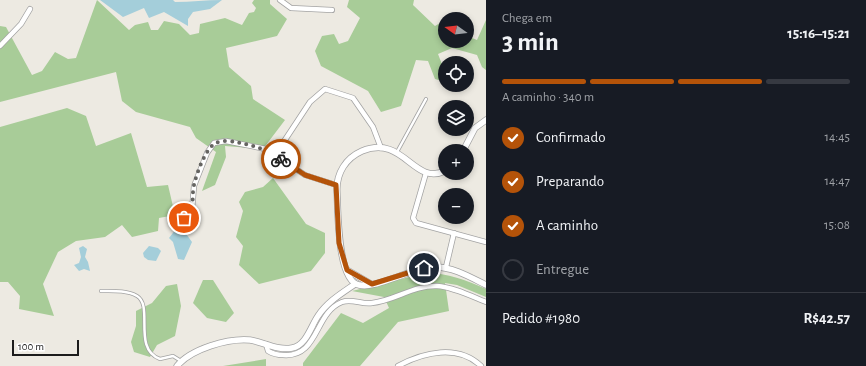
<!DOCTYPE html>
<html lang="pt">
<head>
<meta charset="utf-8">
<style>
	:root { --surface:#171b24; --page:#20242c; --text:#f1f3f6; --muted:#9ea1a6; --line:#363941; --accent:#b45309 }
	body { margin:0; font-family:"Alegreya Sans",sans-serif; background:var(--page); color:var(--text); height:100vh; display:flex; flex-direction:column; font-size:15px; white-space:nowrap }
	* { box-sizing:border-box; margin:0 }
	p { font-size:13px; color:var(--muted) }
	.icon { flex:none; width:22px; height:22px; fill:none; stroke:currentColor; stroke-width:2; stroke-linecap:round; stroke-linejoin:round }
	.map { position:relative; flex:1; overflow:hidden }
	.sheet { display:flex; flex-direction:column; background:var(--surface); width:380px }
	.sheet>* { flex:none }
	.needle { width:26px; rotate:284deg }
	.buttons { position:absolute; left:438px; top:12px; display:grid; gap:8px }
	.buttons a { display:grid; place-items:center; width:36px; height:36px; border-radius:50%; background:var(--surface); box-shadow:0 2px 6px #0003; font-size:20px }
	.scale { position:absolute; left:12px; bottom:10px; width:67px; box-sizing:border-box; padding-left:4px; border:2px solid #1c1c1c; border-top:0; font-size:11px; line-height:14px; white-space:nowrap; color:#1c1c1c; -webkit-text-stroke:3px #fff; paint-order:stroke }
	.pin { position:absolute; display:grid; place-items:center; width:34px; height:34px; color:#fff; margin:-17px; border:2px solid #fff; border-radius:50%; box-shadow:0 1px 4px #0007 }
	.courier { position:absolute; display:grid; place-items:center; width:40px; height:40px; margin:-20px; border:3px solid #b45309; border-radius:50%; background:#fff; color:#222; box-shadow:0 1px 5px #0007 }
	.head em { font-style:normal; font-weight:700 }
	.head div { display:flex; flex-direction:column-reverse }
	.head { display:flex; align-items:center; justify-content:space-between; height:68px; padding:0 16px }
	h1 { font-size:26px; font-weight:700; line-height:30px }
	.bar { display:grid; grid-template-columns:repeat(4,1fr); gap:6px 4px; align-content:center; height:48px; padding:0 16px }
	.bar i { height:5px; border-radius:3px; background:var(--line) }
	.bar .current { background:var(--accent) }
	.bar p { grid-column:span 4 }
	.line { display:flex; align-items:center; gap:10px; padding:0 16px; border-top:1px solid var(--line) }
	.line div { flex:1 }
	ol { padding:0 16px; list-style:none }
	li { display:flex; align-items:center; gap:12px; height:44px }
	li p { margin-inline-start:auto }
	li .icon { padding:4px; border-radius:50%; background:var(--accent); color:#fff; stroke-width:4 }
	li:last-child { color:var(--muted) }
	li i { width:22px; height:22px; border:2px solid var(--line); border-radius:50% }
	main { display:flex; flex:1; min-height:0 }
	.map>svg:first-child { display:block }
</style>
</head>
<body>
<main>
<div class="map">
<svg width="486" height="366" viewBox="0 0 486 366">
	<rect width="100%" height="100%" fill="#edeae2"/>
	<g fill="#a8cc98">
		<path d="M97 0 129 30 135 25 148 22 151 30H158L164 21 179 24 190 35 199 33 200 24 225 18 242 25 249 13 254 12 256 8 252 3 254 0H270V4L287 19 277 36 226 48 229 67 251 86 253 99 285 120 263 149 225 146 226 157 215 185 202 191 216 152 196 138 190 127 136 112 122 101 116 72 0 102V26L6 27 32 75 42 71 55 52 68 59 76 58Z"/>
		<path d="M349 0H414L413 5 435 26 445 20V41H467V36L477 40 486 20V70L482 67 477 55 452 48 438 54 445 72V82L435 79 428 61 416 60 401 106 381 112 368 91 321 66 315 51 322 36 334 34 339 44 348 41 360 18 347 7Z"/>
		<path d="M67 108 86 116 96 146 131 133 147 187 168 185 175 215 159 218 158 231 132 237 122 225 105 237 76 241 58 252 43 284 54 316 19 309 20 296 8 282H0V127Z"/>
		<path d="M273 178 306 224 325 233V253L311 271 259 284 239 265 243 246 236 237 243 211 239 202 245 192 263 187Z"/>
		<path d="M426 273C448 273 466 280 486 289V297L457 285 445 283 449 311 398 322 360 366H303V363L341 313 363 323 389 308 384 297 352 291Z"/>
		<path d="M203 280H213L234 313 226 322 207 318 193 303Z"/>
		<path d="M177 284 181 306 175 336 157 345 150 357 134 352 131 342 136 326V311L152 303 166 286Z"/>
		<path d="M266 359V366H223Z"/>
	</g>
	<g fill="#a4ceda">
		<path d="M100 0H173L175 2C191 2 206 0 222 0L210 9 193 12 188 19V26L164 12 149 18 144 8 123 17Z"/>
		<path d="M176 229 184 231 192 242 184 260 178 259 173 242 169 238Z"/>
		<path d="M83 246 87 249 85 257 88 262 90 271 84 269 79 271 74 265 79 263 81 257 79 248Z"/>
		<path d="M149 246 158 248 161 251 156 261 148 260 144 257 143 253Z"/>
	</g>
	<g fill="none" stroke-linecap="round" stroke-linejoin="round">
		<g stroke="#a3a3a3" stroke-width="4">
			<g id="service">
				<path d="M397 152 426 99"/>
				<path d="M101 291C112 291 127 290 137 296 154 306 132 349 160 359L173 356 181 361"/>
			</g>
		</g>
		<g stroke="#a3a3a3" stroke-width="6">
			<g id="minor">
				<path d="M280 0 291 8 332 10"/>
				<path d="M0 46 21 24 30 9"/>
				<path d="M275 155 310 102 325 89 353 98 373 127 381 148"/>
				<path d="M426 173 413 218 416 223 486 242"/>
				<path d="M183 218 190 214 192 210 194 186 207 153 214 143 226 141 266 149 305 175 336 185"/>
				<path d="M446 267 454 233"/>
				<path d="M266 344 268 351C273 354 278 355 283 355 319 358 314 313 342 302 352 298 362 305 372 303 394 301 414 285 437 286 453 287 471 296 486 302"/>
				<path d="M398 366C424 352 458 344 481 366"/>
			</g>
		</g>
		<g stroke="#a3a3a3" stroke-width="7">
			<g id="tertiary">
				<path d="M463 151 475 128 486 120"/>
				<path d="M445 171C413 186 404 134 362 151 346 158 336 173 337 192 338 209 337 281 359 285 370 288 387 280 397 277 410 273 422 266 435 267 453 267 470 277 486 285"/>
				<path d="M347 270 371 284"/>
				<path d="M177 366C191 349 228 338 250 340 263 342 278 351 292 348 306 346 311 326 318 316 327 302 342 293 355 284"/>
			</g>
		</g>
		<use href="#service" stroke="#fff" stroke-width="2.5"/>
		<use href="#minor" stroke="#fff" stroke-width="4.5"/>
		<use href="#tertiary" stroke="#fff" stroke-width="5.5"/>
	</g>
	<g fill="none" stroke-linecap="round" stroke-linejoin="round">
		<path stroke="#656461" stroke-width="4" stroke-dasharray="0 7.2" d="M184 218C196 211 191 198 194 185 197 173 204 152 214 144 220 140 229 141 235 142 252 145 266 149 281 159"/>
		<path stroke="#b45309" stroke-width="5" d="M281 159 305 175 336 185 339 243 347 270 372 284 424 268"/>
	</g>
</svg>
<div class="buttons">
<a><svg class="needle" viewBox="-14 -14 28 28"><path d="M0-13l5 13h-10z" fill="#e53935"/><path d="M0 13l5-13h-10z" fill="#9ea1a6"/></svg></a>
<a><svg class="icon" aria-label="locate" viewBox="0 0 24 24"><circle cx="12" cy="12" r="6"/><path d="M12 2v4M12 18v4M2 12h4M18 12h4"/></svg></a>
<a><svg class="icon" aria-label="layers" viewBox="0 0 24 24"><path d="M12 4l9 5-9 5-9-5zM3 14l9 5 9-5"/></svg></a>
<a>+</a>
<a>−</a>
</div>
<div class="scale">100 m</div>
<div class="pin" style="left:184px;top:218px;background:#ea580c"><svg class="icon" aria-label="bag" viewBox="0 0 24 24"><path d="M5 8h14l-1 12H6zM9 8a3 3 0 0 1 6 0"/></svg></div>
<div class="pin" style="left:424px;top:268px;background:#1f2937"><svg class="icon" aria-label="home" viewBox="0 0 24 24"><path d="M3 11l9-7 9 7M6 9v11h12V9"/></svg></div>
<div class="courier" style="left:281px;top:159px"><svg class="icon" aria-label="bike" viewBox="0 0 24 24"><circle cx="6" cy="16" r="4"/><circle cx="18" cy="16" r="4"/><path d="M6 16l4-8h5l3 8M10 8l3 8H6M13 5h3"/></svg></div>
</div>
<section class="sheet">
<div class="head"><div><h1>3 min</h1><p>Chega em</p></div><em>15:16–15:21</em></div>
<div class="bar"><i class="current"></i><i class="current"></i><i class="current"></i><i></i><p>A caminho · 340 m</p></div>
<ol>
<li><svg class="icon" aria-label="check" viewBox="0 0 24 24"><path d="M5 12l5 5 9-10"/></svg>Confirmado<p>14:45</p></li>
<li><svg class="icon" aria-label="check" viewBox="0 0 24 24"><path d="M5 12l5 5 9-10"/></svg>Preparando<p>14:47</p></li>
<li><svg class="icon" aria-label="check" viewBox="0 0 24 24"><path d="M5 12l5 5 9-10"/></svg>A caminho<p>15:08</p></li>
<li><i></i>Entregue</li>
</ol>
<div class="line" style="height:52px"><div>Pedido #1980</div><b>R$42.57</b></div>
</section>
</main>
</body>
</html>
